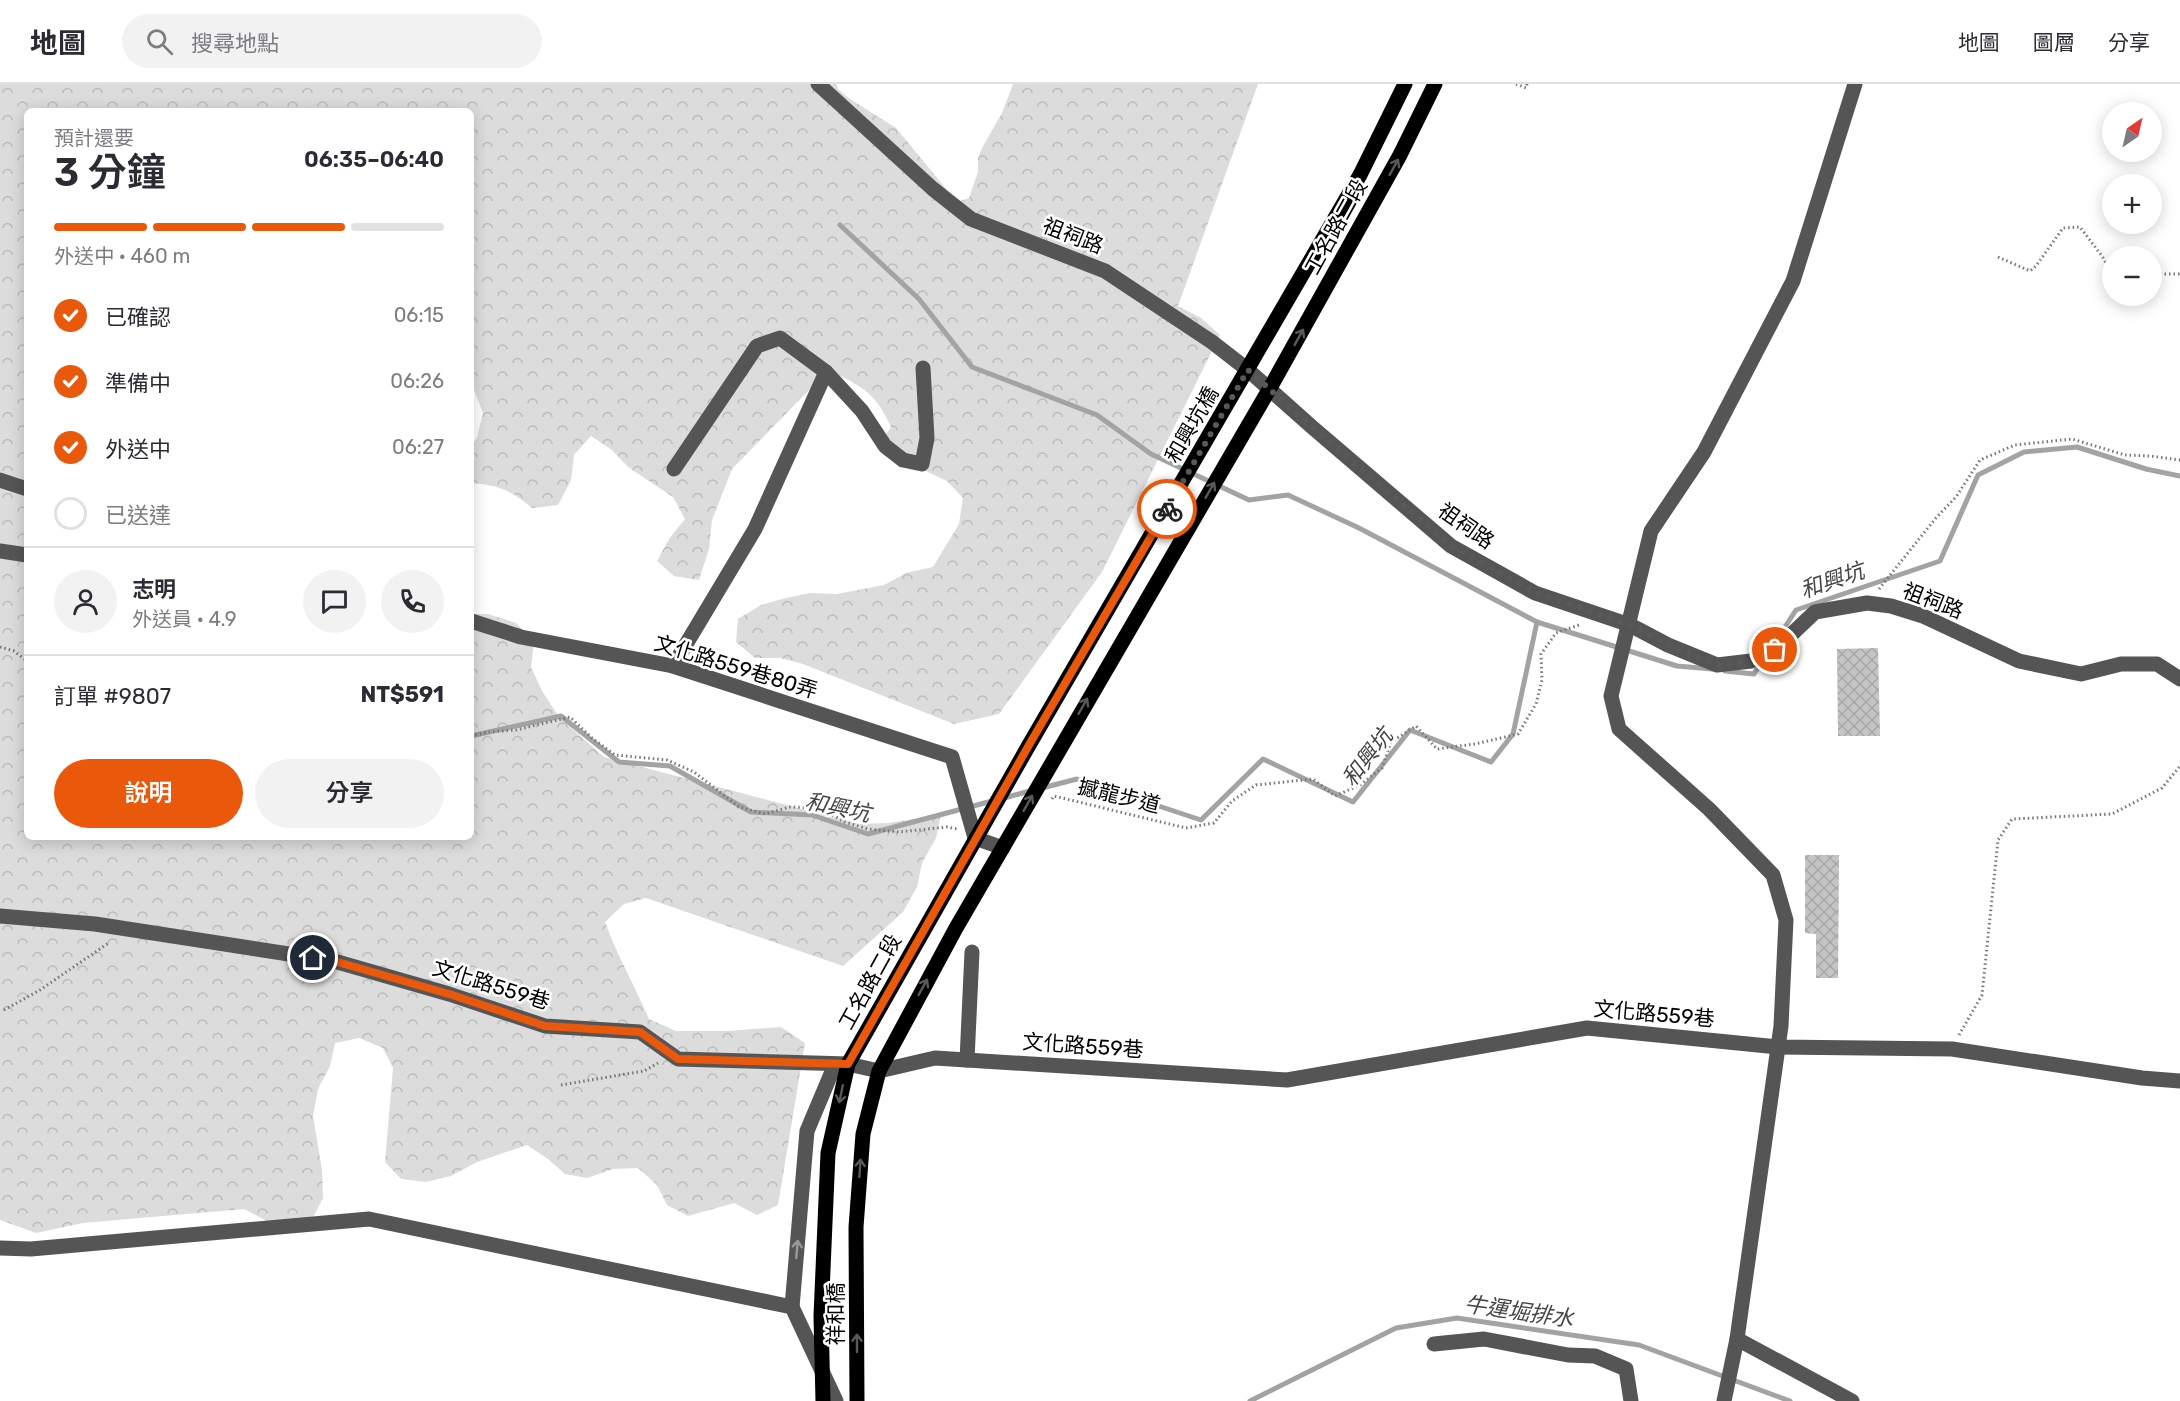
<!DOCTYPE html>
<html lang="zh-TW">
<head>
<meta charset="utf-8">
<style>
	:root { --surface:#fff; --page:#f2f2f3; --text:#2b2b33; --muted:#7c7c81; --line:#e1e1e2; --accent:#ea580c }
	body { margin:0; font-family:Rubik,"Noto Sans TC",sans-serif; background:var(--page); color:var(--text); height:100vh; display:flex; flex-direction:column; font-size:22px; white-space:nowrap }
	* { box-sizing:border-box; margin:0 }
	p { font-size:20px; color:var(--muted) }
	.icon { flex:none; width:33px; height:33px; fill:none; stroke:currentColor; stroke-width:2; stroke-linecap:round; stroke-linejoin:round }
	.map { position:relative; flex:1; overflow:hidden }
	.drawer { position:absolute; left:24px; top:24px; width:450px; height:732px; display:flex; flex-direction:column; background:var(--surface); border-radius:9px; box-shadow:0 3px 15px #0003 }
	.drawer>* { flex:none }
	.needle { width:39px; rotate:34deg }
	.fabs { position:absolute; left:2102px; top:18px; display:grid; gap:12px }
	.fabs a { display:grid; place-items:center; width:60px; height:60px; border-radius:50%; background:var(--surface); box-shadow:0 3px 15px #0003; font-size:30px }
	.pin { position:absolute; display:grid; place-items:center; width:51px; height:51px; color:#fff; margin:-26px; border:3px solid #fff; border-radius:50%; box-shadow:0 2px 6px #0007 }
	.courier { position:absolute; display:grid; place-items:center; width:60px; height:60px; margin:-30px; border:4px solid #ea580c; border-radius:50%; background:#fff; color:#222; box-shadow:0 2px 8px #0007 }
	.headline em { font-style:normal; font-weight:600 }
	.headline div { display:flex; flex-direction:column-reverse }
	.headline { display:flex; align-items:center; justify-content:space-between; height:102px; padding:0 30px }
	h1 { font-size:39px; font-weight:600; line-height:45px }
	.bar { display:grid; grid-template-columns:repeat(4,1fr); gap:9px 6px; align-content:center; height:72px; padding:0 30px }
	.bar i { height:8px; border-radius:4px; background:var(--line) }
	.bar .current { background:var(--accent) }
	.bar p { grid-column:span 4 }
	.line { display:flex; align-items:center; gap:15px; padding:0 30px; border-top:2px solid var(--line) }
	.line div { flex:1 }
	.round { display:grid; place-items:center; flex:none; width:63px; height:63px; border-radius:32px; background:var(--page) }
	ol { padding:0 30px; list-style:none }
	li { display:flex; align-items:center; gap:18px; height:66px }
	li p { margin-inline-start:auto }
	li .icon { padding:6px; border-radius:50%; background:var(--accent); color:#fff; stroke-width:4 }
	li:last-child { color:var(--muted) }
	li i { width:33px; height:33px; border:3px solid var(--line); border-radius:50% }
	.action { display:flex; gap:12px; margin-top:auto; padding:12px 30px }
	.action a { flex:1; height:69px; border-radius:36px; background:var(--accent); color:#fff; font-size:24px; font-weight:600; line-height:69px; text-align:center }
	.action a+a { background:var(--page); color:var(--text) }
	header { display:flex; align-items:center; gap:36px; box-sizing:border-box; height:84px; padding:0 30px; background:var(--surface); border-bottom:2px solid var(--line) }
	header strong { font-size:28px }
	nav { display:flex; gap:33px; margin-inline-start:auto; font-size:21px }
	.search { width:420px; height:54px; background:var(--page); display:flex; align-items:center; gap:15px; box-sizing:border-box; padding:0 21px; border-radius:33px; color:var(--muted); font-size:22px }
	.map>svg:first-child { display:block }
</style>
</head>
<body>
<header>
<strong>地圖</strong>
<div class="search"><svg class="icon" aria-label="search" viewBox="0 0 24 24"><circle cx="10" cy="10" r="6"/><path d="M15 15l6 6"/></svg>搜尋地點</div>
<nav><a>地圖</a><a>圖層</a><a>分享</a></nav>
</header>
<div class="map">
<svg width="2180" height="1317" viewBox="0 0 2180 1317">
	<defs>
		<pattern id="forest-crowns" width="20" height="18" patternUnits="userSpaceOnUse" patternTransform="scale(1.5)"><rect width="20" height="18" fill="#dcdcdc"/><path d="M2 6a3 3 0 1 1 6 0M12 15a3 3 0 1 1 6 0" fill="none" stroke="#bbb"/></pattern>
		<pattern id="building-cross-hatch" width="8" height="8" patternUnits="userSpaceOnUse" patternTransform="scale(1.5)"><rect width="8" height="8" fill="#c4c4c4"/><path d="M0 0l8 8M0 8l8-8" fill="none" stroke="#a7a7a7"/></pattern>
	</defs>
	<rect width="100%" height="100%" fill="#fff"/>
	<path fill="url(#forest-crowns)" d="M0 0H836L839 6 850 15 896 44 957 118 969 114 978 88V74L983 62 1002 29 1013 0H1258L1178 222 1201 234 1220 251 1102 488 999 630 954 640 803 580 780 574H755L736 558 738 535 761 521 786 514 810 509 837 510 884 501 906 489 933 483 959 440 963 414 947 397 877 364 891 343C877 313 869 307 841 292L814 301 732 385 712 436 709 465 699 496 674 492 657 477 669 455 685 435 673 413 628 383 612 366 591 352 574 371 571 396 558 421 532 424C511 406 498 401 471 399V364L477 353 483 329 471 298V27H27V753H471V530H488L516 539 534 558 531 583 542 607 559 633 604 673 859 740 888 739 941 731 936 754 922 779 917 803 903 828 843 882 646 814 624 820 605 838C617 871 635 903 649 935L676 947H727L781 943 805 959 778 1121 757 1131 734 1119 688 1132 667 1121 657 1101 638 1084 613 1085 587 1094 565 1090 548 1075 527 1061 477 1078 451 1092 426 1098 401 1095 385 1078 393 984 383 964 359 954 335 959 330 982 318 1005 313 1032 322 1086 323 1114 310 1139 267 1137 244 1125 83 1139 36 1149 0 1136Z"/>
	<g fill="none" stroke-linecap="round" stroke-linejoin="round">
		<g stroke="#a3a3a3" stroke-width="5">
			<path d="M840 141 919 215 972 283 1097 331 1151 370 1249 416 1288 411 1359 444 1537 538 1677 582 1712 585"/>
			<path d="M1776 557 1796 526 1940 477 1978 391 2024 368 2077 363 2146 385 2180 392"/>
			<path d="M1725 587 1754 590 1762 577"/>
			<path d="M471 652 561 632 619 678 670 682 751 728 812 731 868 750 992 717"/>
			<path d="M1042 704 1077 695 1201 736 1263 675 1353 718 1410 646 1491 678 1513 650 1537 538"/>
			<path d="M1001 715 1033 706"/>
			<path d="M1250 1317 1396 1244 1457 1234 1639 1261 1790 1317"/>
		</g>
	</g>
	<g fill="url(#building-cross-hatch)">
		<path d="M1878 564 1880 652H1838L1837 565Z"/>
		<path d="M1805 771H1839L1838 894H1816V850L1805 849Z"/>
	</g>
	<g fill="none" stroke-linecap="round" stroke-linejoin="round">
		<g stroke="#777" stroke-width="3" stroke-dasharray="1.5 3" stroke-linecap="butt">
			<path d="M1516 0 1526 4 1527 0"/>
			<path d="M1998 173 2030 187 2036 182 2063 144 2080 143 2102 172 2112 189"/>
			<path d="M2151 190H2180"/>
			<path d="M1879 505 1935 435 1956 413 1980 376 2015 361 2072 355 2125 371 2150 372 2180 376"/>
			<path d="M0 563 14 567 27 577"/>
			<path d="M471 652 488 648 516 646 570 633 592 654 615 671 667 676 694 688 739 723 765 730 790 723 820 724 845 738 868 745 899 748 947 743 957 745"/>
			<path d="M1052 715 1054 712 1186 744 1214 739 1232 717 1256 701 1313 695 1335 712 1360 701 1382 684 1391 658 1416 642 1437 665 1475 660 1518 650 1536 620 1542 596 1541 570 1556 549 1579 541"/>
			<path d="M4 926 40 906 110 858"/>
			<path d="M1959 951 1982 911 1998 756 2012 735 2112 730 2162 704 2180 682"/>
			<path d="M561 1001 644 987 658 979"/>
		</g>
		<g stroke="#555" stroke-width="15">
			<path d="M818 0 933 105 971 135 1105 187 1212 258 1248 286 1312 343 1451 462 1535 509 1630 541 1668 561 1717 581 1751 577 1775 566 1815 528 1867 519 1891 522 1923 532 2019 577 2081 590 2121 580H2157L2180 595"/>
			<path d="M674 385 757 262 780 254 826 288 862 327 885 362 903 376 922 380 927 354 923 284"/>
			<path d="M0 396 27 405"/>
			<path d="M0 467 27 471"/>
			<path d="M471 537 521 553 673 582 952 673 975 754 1003 764"/>
			<path d="M673 582 755 445 826 288"/>
			<path d="M0 832 95 840 334 877 449 910 545 942 640 948 678 975 848 980 879 987 935 974 1287 996 1587 944 1778 963 1952 965 2142 994 2180 997"/>
			<path d="M967 976 972 868"/>
			<path d="M0 1164 31 1165 369 1135 792 1223 836 1317"/>
			<path d="M792 1223 807 1047 831 990 848 980"/>
			<path d="M1737 1255 1852 1317"/>
			<path d="M1434 1260 1484 1255 1568 1271 1595 1272 1626 1285 1631 1317"/>
			<path d="M1724 1317 1737 1255 1781 942 1786 836 1773 791 1709 725 1619 645 1611 612 1651 447 1704 368 1793 197 1855 0"/>
		</g>
		<g stroke="#000" stroke-width="15">
			<path d="M823 1317 821 1232 828 1069 848 980 1029 661 1360 91 1405 0"/>
			<path d="M857 1317 856 1143 863 1050 879 987 956 844 1270 304 1400 71 1435 0"/>
		</g>
	</g>
	<defs><path id="oneway-shaft" d="M-6 0H5M1.5-3L5.5 0L1.5 3" fill="none" stroke-width="1.6" stroke-linecap="round" stroke-linejoin="round" transform="scale(1.5)"/></defs>
	<g stroke="#595959">
		<use href="#oneway-shaft" transform="translate(1394 83) rotate(-61)"/>
		<use href="#oneway-shaft" transform="translate(1299 253) rotate(-61)"/>
		<use href="#oneway-shaft" transform="translate(1210 406) rotate(-60)"/>
		<use href="#oneway-shaft" transform="translate(1083 622) rotate(-60)"/>
		<use href="#oneway-shaft" transform="translate(1028 719) rotate(-61)"/>
		<use href="#oneway-shaft" transform="translate(923 903) rotate(-61)"/>
		<use href="#oneway-shaft" transform="translate(841 1010) rotate(102)"/>
		<use href="#oneway-shaft" transform="translate(860 1084) rotate(-86)"/>
		<use href="#oneway-shaft" transform="translate(857 1259) rotate(-90)"/>
	</g>
	<use stroke="#999" href="#oneway-shaft" transform="translate(797 1165) rotate(-85)"/>
	<g fill="none" stroke-linecap="round" stroke-linejoin="round">
		<path stroke="#595959" stroke-width="6" stroke-dasharray="0 10.8" d="M1167 425 1248 286 1312 343 1451 462 1535 508 1630 541 1668 561 1717 581 1751 578 1775 566"/>
		<path stroke="#ea580c" stroke-width="8" d="M313 874 334 877 449 910 545 942 640 948 678 975 848 980 1029 661 1167 425"/>
	</g>
	<g text-anchor="middle" stroke-width="5" stroke-linejoin="round" paint-order="stroke">
		<g font-size="21" fill="#000" stroke="#fff">
			<text transform="translate(1336 143) rotate(-61)" y="7">工名路二段</text>
			<text transform="translate(1073 152) rotate(21)" y="7">祖祠路</text>
			<text transform="translate(1192 341) rotate(-60)" y="7">和興坑橋</text>
			<text transform="translate(1466 442) rotate(35)" y="7">祖祠路</text>
			<text transform="translate(1933 517) rotate(21)" y="7">祖祠路</text>
			<text transform="translate(736 583) rotate(17)" y="7">文化路559巷80弄</text>
			<text transform="translate(1119 712) rotate(14)" y="7">撼龍步道</text>
			<text transform="translate(870 898) rotate(-61)" y="7">工名路二段</text>
			<text transform="translate(491 901) rotate(17)" y="7">文化路559巷</text>
			<text transform="translate(1654 930) rotate(5)" y="7">文化路559巷</text>
			<text transform="translate(1083 962) rotate(4)" y="7">文化路559巷</text>
			<text transform="translate(836 1230) rotate(-90)" y="7">祥和橋</text>
		</g>
		<g font-size="22" font-style="italic" fill="#444" stroke="#fff">
			<text transform="translate(1832 496) rotate(-19)" y="8">和興坑</text>
			<text transform="translate(1367 673) rotate(-52)" y="8">和興坑</text>
			<text transform="translate(838 723) rotate(12)" y="8">和興坑</text>
			<text transform="translate(1519 1227) rotate(8)" y="8">牛運堀排水</text>
		</g>
	</g>
</svg>
<div class="fabs">
<a><svg class="needle" viewBox="-14 -14 28 28"><path d="M0-13l5 13h-10z" fill="#e53935"/><path d="M0 13l5-13h-10z" fill="#7c7c81"/></svg></a>
<a>+</a>
<a>−</a>
</div>
<div class="pin" style="left:1775px;top:566px;background:#ea580c"><svg class="icon" aria-label="bag" viewBox="0 0 24 24"><path d="M5 8h14l-1 12H6zM9 8a3 3 0 0 1 6 0"/></svg></div>
<div class="pin" style="left:313px;top:874px;background:#1f2937"><svg class="icon" aria-label="home" viewBox="0 0 24 24"><path d="M3 11l9-7 9 7M6 9v11h12V9"/></svg></div>
<div class="courier" style="left:1167px;top:425px"><svg class="icon" aria-label="bike" viewBox="0 0 24 24"><circle cx="6" cy="16" r="4"/><circle cx="18" cy="16" r="4"/><path d="M6 16l4-8h5l3 8M10 8l3 8H6M13 5h3"/></svg></div>
<section class="drawer">
<div class="headline"><div><h1>3 分鐘</h1><p>預計還要</p></div><em>06:35–06:40</em></div>
<div class="bar"><i class="current"></i><i class="current"></i><i class="current"></i><i></i><p>外送中 · 460 m</p></div>
<ol>
<li><svg class="icon" aria-label="check" viewBox="0 0 24 24"><path d="M5 12l5 5 9-10"/></svg>已確認<p>06:15</p></li>
<li><svg class="icon" aria-label="check" viewBox="0 0 24 24"><path d="M5 12l5 5 9-10"/></svg>準備中<p>06:26</p></li>
<li><svg class="icon" aria-label="check" viewBox="0 0 24 24"><path d="M5 12l5 5 9-10"/></svg>外送中<p>06:27</p></li>
<li><i></i>已送達</li>
</ol>
<div class="line" style="height:108px"><a class="round"><svg class="icon" aria-label="person" viewBox="0 0 24 24"><circle cx="12" cy="8" r="4"/><path d="M4 21q1-7 8-7t8 7"/></svg></a><div><b>志明</b><p>外送員 · 4.9</p></div><a class="round"><svg class="icon" aria-label="chat" viewBox="0 0 24 24"><path d="M4 5h16v11H9l-5 4z"/></svg></a><a class="round"><svg class="icon" aria-label="phone" viewBox="0 0 24 24"><path d="M5 4h4l2 5-3 2q2 4 5 5l2-3 5 2v4C11 20 4 13 5 4z"/></svg></a></div>
<div class="line" style="height:78px"><div>訂單 #9807</div><b>NT$591</b></div>
<div class="action"><a>說明</a><a>分享</a></div>
</section>
</div>
</body>
</html>
